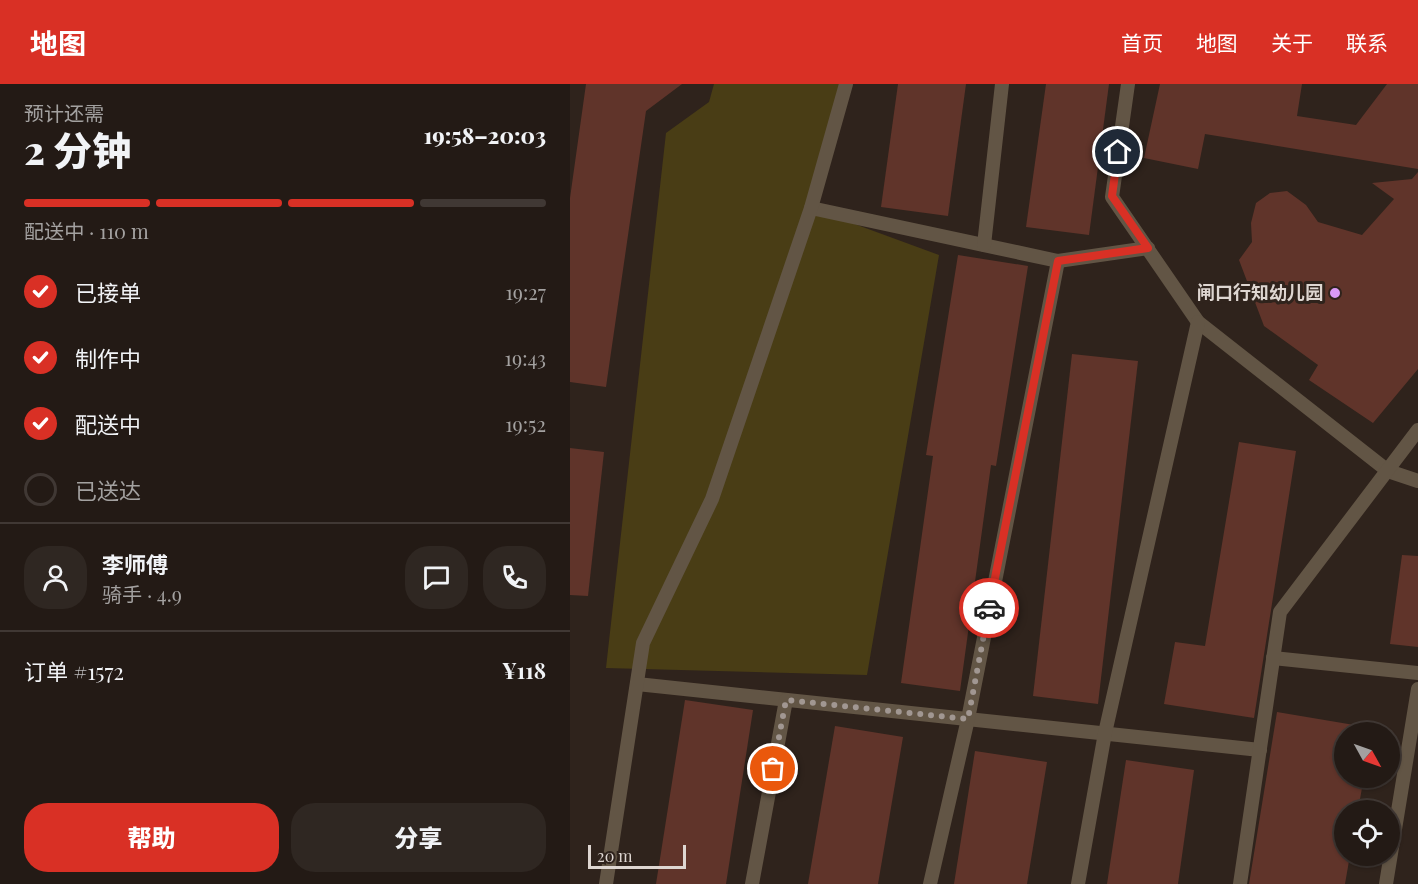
<!DOCTYPE html>
<html lang="zh">
<head>
<meta charset="utf-8">
<style>
	:root { --surface:#231a15; --page:#2f2722; --text:#f1f3f6; --muted:#a3a1a0; --line:#403834; --accent:#d93025 }
	body { margin:0; font-family:"Playfair Display","Noto Sans SC",serif; background:var(--page); color:var(--text); height:100vh; display:flex; flex-direction:column; font-size:22px; white-space:nowrap }
	* { box-sizing:border-box; margin:0 }
	p { font-size:20px; color:var(--muted) }
	.icon { flex:none; width:33px; height:33px; fill:none; stroke:currentColor; stroke-width:2; stroke-linecap:round; stroke-linejoin:round }
	.map { position:relative; flex:1; overflow:hidden }
	.details { display:flex; flex-direction:column; background:var(--surface); width:570px }
	.details>* { flex:none }
	.needle { width:39px; rotate:130deg }
	.buttons { position:absolute; left:764px; top:638px; display:grid; gap:12px }
	.buttons a { display:grid; place-items:center; width:66px; height:66px; border-radius:50%; background:var(--surface); box-shadow:0 2px 4px #0004,0 0 0 2px var(--line); font-size:30px }
	.scale { position:absolute; left:18px; bottom:15px; width:98px; box-sizing:border-box; padding-left:6px; border:3px solid #ded6d1; border-top:0; font-size:16px; line-height:21px; white-space:nowrap; color:#ded6d1; -webkit-text-stroke:4px #2f231c; paint-order:stroke }
	.pin { position:absolute; display:grid; place-items:center; width:51px; height:51px; color:#fff; margin:-26px; border:3px solid #fff; border-radius:50%; box-shadow:0 2px 6px #0007 }
	.courier { position:absolute; display:grid; place-items:center; width:60px; height:60px; margin:-30px; border:4px solid #d93025; border-radius:50%; background:#fff; color:#222; box-shadow:0 2px 8px #0007 }
	.summary em { font-style:normal; font-weight:800 }
	.summary div { display:flex; flex-direction:column-reverse }
	.summary { display:flex; align-items:center; justify-content:space-between; height:102px; padding:0 24px }
	h1 { font-size:39px; font-weight:800; line-height:45px }
	.bar { display:grid; grid-template-columns:repeat(4,1fr); gap:9px 6px; align-content:center; height:72px; padding:0 24px }
	.bar i { height:8px; border-radius:4px; background:var(--line) }
	.bar .selected { background:var(--accent) }
	.bar p { grid-column:span 4 }
	.line { display:flex; align-items:center; gap:15px; padding:0 24px; border-top:2px solid var(--line) }
	.line div { flex:1 }
	.round { display:grid; place-items:center; flex:none; width:63px; height:63px; border-radius:24px; background:var(--page) }
	ol { padding:0 24px; list-style:none }
	li { display:flex; align-items:center; gap:18px; height:66px }
	li p { margin-inline-start:auto }
	li .icon { padding:6px; border-radius:50%; background:var(--accent); color:#fff; stroke-width:4 }
	li:last-child { color:var(--muted) }
	li i { width:33px; height:33px; border:3px solid var(--line); border-radius:50% }
	.action { display:flex; gap:12px; margin-top:auto; padding:12px 24px }
	.action a { flex:1; height:69px; border-radius:24px; background:var(--accent); color:#fff; font-size:24px; font-weight:800; line-height:69px; text-align:center }
	.action a+a { background:var(--page); color:var(--text) }
	header { display:flex; align-items:center; gap:36px; box-sizing:border-box; height:84px; padding:0 30px; background:var(--accent); color:#fff }
	header strong { font-size:28px }
	nav { display:flex; gap:33px; margin-inline-start:auto; font-size:21px }
	main { display:flex; flex:1; min-height:0 }
	.map>svg:first-child { display:block }
</style>
</head>
<body>
<header>
<strong>地图</strong>
<nav><a>首页</a><a>地图</a><a>关于</a><a>联系</a></nav>
</header>
<main>
<section class="details">
<div class="summary"><div><h1>2 分钟</h1><p>预计还需</p></div><em>19:58–20:03</em></div>
<div class="bar"><i class="selected"></i><i class="selected"></i><i class="selected"></i><i></i><p>配送中 · 110 m</p></div>
<ol>
<li><svg class="icon" aria-label="check" viewBox="0 0 24 24"><path d="M5 12l5 5 9-10"/></svg>已接单<p>19:27</p></li>
<li><svg class="icon" aria-label="check" viewBox="0 0 24 24"><path d="M5 12l5 5 9-10"/></svg>制作中<p>19:43</p></li>
<li><svg class="icon" aria-label="check" viewBox="0 0 24 24"><path d="M5 12l5 5 9-10"/></svg>配送中<p>19:52</p></li>
<li><i></i>已送达</li>
</ol>
<div class="line" style="height:108px"><a class="round"><svg class="icon" aria-label="person" viewBox="0 0 24 24"><circle cx="12" cy="8" r="4"/><path d="M4 21q1-7 8-7t8 7"/></svg></a><div><b>李师傅</b><p>骑手 · 4.9</p></div><a class="round"><svg class="icon" aria-label="chat" viewBox="0 0 24 24"><path d="M4 5h16v11H9l-5 4z"/></svg></a><a class="round"><svg class="icon" aria-label="phone" viewBox="0 0 24 24"><path d="M5 4h4l2 5-3 2q2 4 5 5l2-3 5 2v4C11 20 4 13 5 4z"/></svg></a></div>
<div class="line" style="height:78px"><div>订单 #1572</div><b>¥118</b></div>
<div class="action"><a>帮助</a><a>分享</a></div>
</section>
<div class="map">
<svg width="848" height="800" viewBox="0 0 848 800">
	<rect width="100%" height="100%" fill="#2f231c"/>
	<path fill="#493d15" d="M144 0H276L241 124 369 171 297 591 36 584 96 49 139 18Z"/>
	<g fill="#60342a">
		<path d="M16 0H112L76 27 36 303 0 298V114Z"/>
		<path d="M328 0H396L378 132 311 123Z"/>
		<path d="M476 0H539L519 151 456 143Z"/>
		<path d="M590 0H732L727 32 786 41 817 0H848V85L635 50 628 85 574 74Z"/>
		<path d="M848 88V285L803 339 739 296 748 281 694 242 669 176 682 158 681 139 686 119 700 109 717 107 736 121 748 138 792 151 824 115 802 99 842 95Z"/>
		<path d="M388 171 458 182 426 382 421 381 390 607 331 599 363 372 356 371Z"/>
		<path d="M502 270 568 277 528 620 463 612Z"/>
		<path d="M669 358 726 367 684 634 594 620 605 558 635 562Z"/>
		<path d="M0 364 34 368 18 512 0 511Z"/>
		<path d="M832 471 848 472V563L820 560Z"/>
		<path d="M115 616 183 626 156 800H86Z"/>
		<path d="M707 628 802 644 801 648H774V693H794L788 726H774V771H780L775 800H679Z"/>
		<path d="M265 642 333 653 308 800H238Z"/>
		<path d="M405 667 477 678 457 800H384Z"/>
		<path d="M556 676 624 686 608 800H537Z"/>
	</g>
	<g fill="none" stroke-linecap="round" stroke-linejoin="round">
		<g stroke="#625545" stroke-width="14">
			<path d="M558 0 542 113 628 238 818 387 848 397"/>
			<path d="M241 124 488 177 578 164"/>
			<path d="M414 161 432 0"/>
			<path d="M703 574 848 589"/>
			<path d="M67 600 690 666"/>
			<path d="M36 800 73 559 142 415 241 124 276 0"/>
			<path d="M182 800 216 616"/>
			<path d="M360 800 398 635 488 177"/>
			<path d="M508 800 535 649 628 238"/>
			<path d="M670 800 710 528 848 346"/>
			<path d="M816 800 848 605"/>
		</g>
	</g>
	<g fill="none" stroke-linecap="round" stroke-linejoin="round">
		<path stroke="#a19792" stroke-width="6" stroke-dasharray="0 10.8" d="M203 685 216 616 398 635 419 524"/>
		<path stroke="#d93025" stroke-width="8" d="M419 524 488 177 578 164 542 112 548 68"/>
	</g>
	<circle fill="#da9af6" stroke="#2f231c" stroke-width="2" cx="765" cy="209" r="6"/>
	<g text-anchor="middle" stroke-width="6" stroke-linejoin="round" paint-order="stroke">
		<g font-size="18" font-weight="bold" fill="#ded6d1" stroke="#2f231c" text-anchor="end">
			<text x="753" y="215">闸口行知幼儿园</text>
		</g>
	</g>
</svg>
<div class="buttons">
<a><svg class="needle" viewBox="-14 -14 28 28"><path d="M0-13l5 13h-10z" fill="#e53935"/><path d="M0 13l5-13h-10z" fill="#a3a1a0"/></svg></a>
<a><svg class="icon" aria-label="locate" viewBox="0 0 24 24"><circle cx="12" cy="12" r="6"/><path d="M12 2v4M12 18v4M2 12h4M18 12h4"/></svg></a>
</div>
<div class="scale">20 m</div>
<div class="pin" style="left:203px;top:685px;background:#ea580c"><svg class="icon" aria-label="bag" viewBox="0 0 24 24"><path d="M5 8h14l-1 12H6zM9 8a3 3 0 0 1 6 0"/></svg></div>
<div class="pin" style="left:548px;top:68px;background:#1f2937"><svg class="icon" aria-label="home" viewBox="0 0 24 24"><path d="M3 11l9-7 9 7M6 9v11h12V9"/></svg></div>
<div class="courier" style="left:419px;top:524px"><svg class="icon" aria-label="car" viewBox="0 0 24 24"><path d="M5 17H2v-5l4-1 3-4h7l3 4 3 1v5h-3M9 17h6M6 11h13"/><circle cx="7" cy="17" r="2"/><circle cx="17" cy="17" r="2"/></svg></div>
</div>
</main>
</body>
</html>
